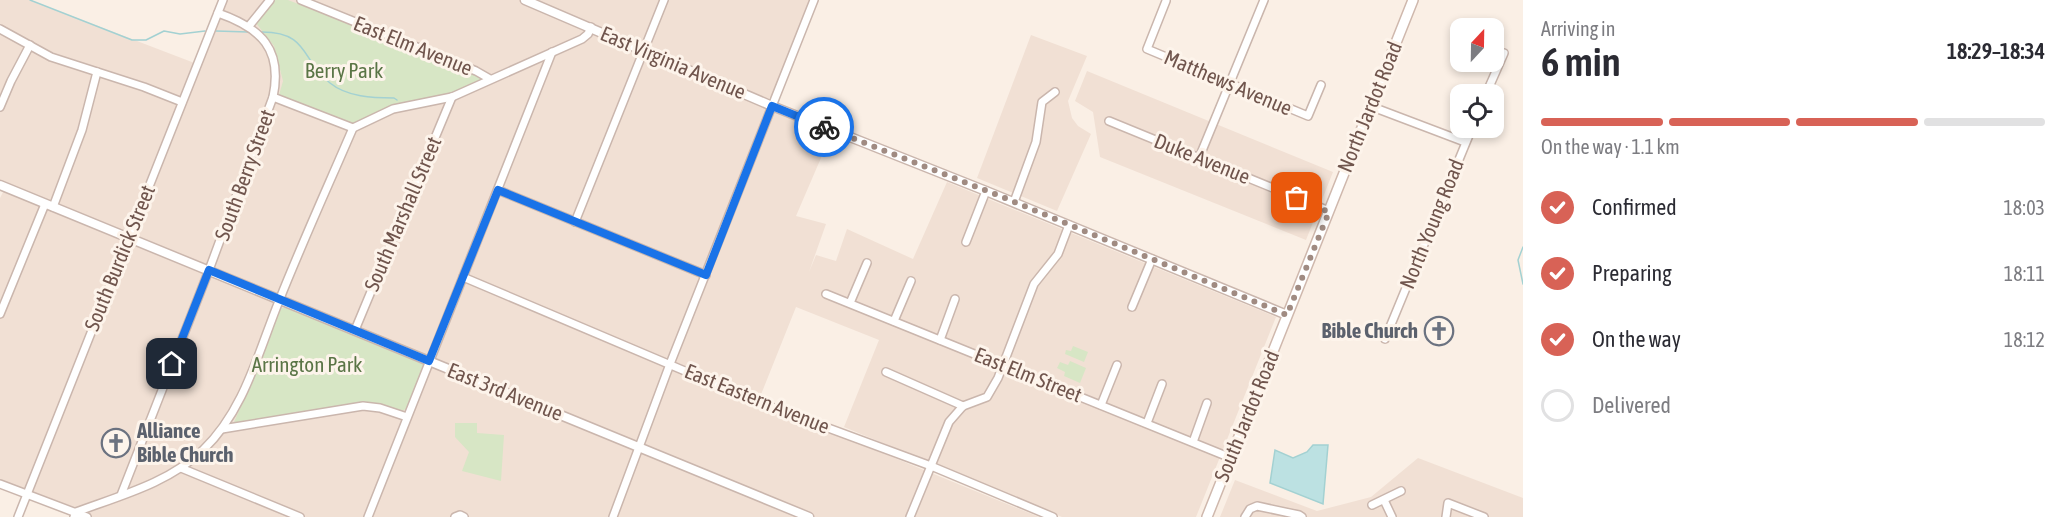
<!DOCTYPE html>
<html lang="en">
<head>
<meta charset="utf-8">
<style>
	:root { --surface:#fff; --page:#f2f2f3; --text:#2b2b33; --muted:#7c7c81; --line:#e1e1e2; --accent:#d86256 }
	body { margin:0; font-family:"Asap Condensed",sans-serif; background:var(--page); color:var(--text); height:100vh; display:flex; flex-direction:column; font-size:22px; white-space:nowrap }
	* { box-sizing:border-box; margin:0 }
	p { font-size:20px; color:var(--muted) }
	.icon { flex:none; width:33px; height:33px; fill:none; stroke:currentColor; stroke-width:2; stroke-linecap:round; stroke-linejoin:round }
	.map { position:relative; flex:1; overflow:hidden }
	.drawer { display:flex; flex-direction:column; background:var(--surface); width:540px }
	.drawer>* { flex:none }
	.needle { width:39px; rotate:22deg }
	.tools { position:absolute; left:1450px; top:18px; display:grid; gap:12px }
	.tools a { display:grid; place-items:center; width:54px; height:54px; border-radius:12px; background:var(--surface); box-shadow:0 3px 9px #0003; font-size:30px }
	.pin { position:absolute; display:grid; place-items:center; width:51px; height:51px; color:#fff; margin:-26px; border-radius:12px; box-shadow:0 3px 9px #0006 }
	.courier { position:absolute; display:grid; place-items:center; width:60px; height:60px; margin:-30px; border:4px solid #1a73e8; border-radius:50%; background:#fff; color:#222; box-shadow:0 2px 8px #0007 }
	.head em { font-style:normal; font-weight:600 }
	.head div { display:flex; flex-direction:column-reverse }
	.head { display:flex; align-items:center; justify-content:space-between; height:102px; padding:0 18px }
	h1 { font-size:39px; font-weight:600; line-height:45px }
	.bar { display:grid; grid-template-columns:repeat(4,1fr); gap:9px 6px; align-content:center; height:72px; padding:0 18px }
	.bar i { height:8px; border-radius:4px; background:var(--line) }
	.bar .current { background:var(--accent) }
	.bar p { grid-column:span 4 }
	ol { padding:0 18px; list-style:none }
	li { display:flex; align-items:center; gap:18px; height:66px }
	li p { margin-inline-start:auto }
	li .icon { padding:6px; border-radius:50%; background:var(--accent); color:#fff; stroke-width:4 }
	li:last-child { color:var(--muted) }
	li i { width:33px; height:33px; border:3px solid var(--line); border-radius:50% }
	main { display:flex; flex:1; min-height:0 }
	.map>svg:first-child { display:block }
</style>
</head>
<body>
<main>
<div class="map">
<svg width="1523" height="517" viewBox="0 0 1523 517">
	<rect width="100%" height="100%" fill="#faefe5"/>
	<g fill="#f1e0d4">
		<path d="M0 0H30L197 64 223 0H524L833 130 796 216 826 224 809 272 816 255 836 261 847 229 913 259 947 182 1276 317 1196 517H1062L844 427 879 340 796 307 758 402 1039 517H74L76 513 0 483V198L5 188 0 185Z"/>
		<path d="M536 0H810L774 94 768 99Z"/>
		<path d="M1031 35 1087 56 1068 101 1072 118 1078 126 1091 134 1057 211 977 178Z"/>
		<path d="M1087 71 1333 172 1306 240 1100 157 1093 112 1075 101Z"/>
		<path d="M1418 458 1523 498V517H1220L1235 480 1317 511 1371 497Z"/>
	</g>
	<g fill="#d7e6c5">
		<path d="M274 0H288L476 73 487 80 452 95 391 107 353 125 279 95 283 81 274 46 256 23Z"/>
		<path d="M281 308H286L424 363 407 408 401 412 380 404 363 403 235 423 234 422 251 384Z"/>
		<path d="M1073 346 1088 352 1084 362 1065 354 1066 350 1071 351Z"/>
		<path d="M1070 361 1086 368 1080 383 1064 376 1065 372 1057 368 1060 362 1068 365Z"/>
		<path d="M455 423H477V433L504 435 501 481 462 471 469 452 455 437Z"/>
	</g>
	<path fill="#bce1e2" stroke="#a3d1d2" stroke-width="1.5" d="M1313 445H1328L1323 504 1270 483 1275 450 1293 458 1307 452Z"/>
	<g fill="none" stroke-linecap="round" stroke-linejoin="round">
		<g stroke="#a3d1d2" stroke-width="1.5">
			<path d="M30 0 132 40H146L164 31 180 34 205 31"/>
			<path d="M216 31 248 32"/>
			<path d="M262 32C309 32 301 60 330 83 347 97 373 98 394 98L397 100"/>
			<path d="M1523 247 1518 260 1523 284"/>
		</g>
		<g stroke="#cab6ad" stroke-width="10">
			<g id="minor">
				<path d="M301 0 476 71 490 79"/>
				<path d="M1166 1 1147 49 1308 116 1321 85"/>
				<path d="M249 26 270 0"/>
				<path d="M0 29 51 57 144 87 182 102"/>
				<path d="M1486 94 1504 53"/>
				<path d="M273 97 353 128"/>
				<path d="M1370 106 1465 142"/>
				<path d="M0 107 11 81 30 45"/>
				<path d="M1109 121 1329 211"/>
				<path d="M1199 158 1264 0"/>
				<path d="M498 190 706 275"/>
				<path d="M1014 202 1036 142 1042 102 1055 92"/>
				<path d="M53 207 82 130 97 72"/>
				<path d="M575 222 664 0"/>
				<path d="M966 242 986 191"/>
				<path d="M463 277 758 402 931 466 1053 517"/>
				<path d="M826 294 1231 458"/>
				<path d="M850 303 867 263"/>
				<path d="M1132 307 1152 259"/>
				<path d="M0 314 45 204"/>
				<path d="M894 321 911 281"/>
				<path d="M355 330 452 97"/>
				<path d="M1385 339 1472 128"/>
				<path d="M940 340 955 299"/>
				<path d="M886 372 963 406"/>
				<path d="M1101 405 1117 365"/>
				<path d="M1147 423 1162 384"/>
				<path d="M222 429 363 406 380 408 407 417"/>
				<path d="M1193 442 1207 403"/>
				<path d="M181 468 300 517"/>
				<path d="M0 484 87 517"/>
				<path d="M121 495 209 270 273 97C283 49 261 28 218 13"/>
				<path d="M1384 500 1392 517"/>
				<path d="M1372 505 1401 491"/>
				<path d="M18 517 223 0"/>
				<path d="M74 517 76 512C119 496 169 483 203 450 244 411 258 353 279 301 302 243 328 186 353 128L393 109 452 97 582 39 588 34 591 27"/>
				<path d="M368 517 552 52"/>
				<path d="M455 517 460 515 464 517"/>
				<path d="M613 517 670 364 814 0"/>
				<path d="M910 517 949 422 963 406 987 397 998 378 1034 284 1058 254 1069 225"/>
				<path d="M1245 517 1250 509 1257 506 1299 515 1302 517"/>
				<path d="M1446 517 1448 503 1484 517"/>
			</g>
		</g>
		<g stroke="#cab6ad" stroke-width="11">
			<g id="tertiary">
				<path d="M525 0 772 106 986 191 1287 315"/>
				<path d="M0 185 809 517"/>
			</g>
		</g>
		<g stroke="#cfb8ad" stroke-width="12">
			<path id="secondary" d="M1207 517 1413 0"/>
		</g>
		<use href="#minor" stroke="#fff" stroke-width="7"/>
		<use href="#tertiary" stroke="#fff" stroke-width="8"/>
		<use href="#secondary" stroke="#fff" stroke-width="9"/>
	</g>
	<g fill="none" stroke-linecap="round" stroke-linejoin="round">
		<path stroke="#a08b82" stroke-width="6" stroke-dasharray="0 10.8" d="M824 127 1000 196 1287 315 1329 212 1297 198"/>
		<path stroke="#1a73e8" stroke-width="8" d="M172 364 209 270 429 361 498 190 706 275 772 106 824 127"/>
	</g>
	<defs>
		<g id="church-ring" transform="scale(1.5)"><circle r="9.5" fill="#fdf4eb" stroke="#6b7280" stroke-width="1.5"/><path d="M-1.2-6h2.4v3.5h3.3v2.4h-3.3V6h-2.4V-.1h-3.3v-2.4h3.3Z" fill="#6b7280"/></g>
	</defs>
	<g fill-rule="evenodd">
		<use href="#church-ring" x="1439" y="331"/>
		<use href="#church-ring" x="116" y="443"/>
	</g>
	<g text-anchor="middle" stroke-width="6" stroke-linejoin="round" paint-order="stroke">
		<g font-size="21" fill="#70554d" stroke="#fdf4eb">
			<text transform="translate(413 46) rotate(22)" y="7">East Elm Avenue</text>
			<text transform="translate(673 63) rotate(23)" y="7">East Virginia Avenue</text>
			<text transform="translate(1228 83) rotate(23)" y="7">Matthews Avenue</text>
			<text transform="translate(1370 107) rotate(-68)" y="7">North Jardot Road</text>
			<text transform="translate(1202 159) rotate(22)" y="7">Duke Avenue</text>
			<text transform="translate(245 175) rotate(-70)" y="7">South Berry Street</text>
			<text transform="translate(403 214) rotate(-67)" y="7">South Marshall Street</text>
			<text transform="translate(1432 224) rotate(-68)" y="7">North Young Road</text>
			<text transform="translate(120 258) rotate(-68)" y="7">South Burdick Street</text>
			<text transform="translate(1028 375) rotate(22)" y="7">East Elm Street</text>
			<text transform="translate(505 392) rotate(22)" y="7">East 3rd Avenue</text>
			<text transform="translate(757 399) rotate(22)" y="7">East Eastern Avenue</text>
			<text transform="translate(1247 416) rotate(-68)" y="7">South Jardot Road</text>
		</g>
		<g font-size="21" fill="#5a7546" stroke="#fdf4eb">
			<text x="344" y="78">Berry Park</text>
			<text x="307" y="372">Arrington Park</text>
		</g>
		<g font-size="21" font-weight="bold" fill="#5b616d" stroke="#fdf4eb" text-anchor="end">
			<text x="1418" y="338">Bible Church</text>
			<text x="137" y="438" text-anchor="start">Alliance<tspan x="137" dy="24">Bible Church</tspan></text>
		</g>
	</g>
</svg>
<div class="tools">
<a><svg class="needle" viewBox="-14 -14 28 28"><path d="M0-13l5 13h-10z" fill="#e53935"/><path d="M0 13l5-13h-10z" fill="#7c7c81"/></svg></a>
<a><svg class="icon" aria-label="locate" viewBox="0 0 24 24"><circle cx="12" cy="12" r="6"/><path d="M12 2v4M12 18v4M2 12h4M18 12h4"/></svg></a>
</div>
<div class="pin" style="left:1297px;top:198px;background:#ea580c"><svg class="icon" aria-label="bag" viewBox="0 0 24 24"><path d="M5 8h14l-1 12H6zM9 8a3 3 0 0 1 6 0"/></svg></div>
<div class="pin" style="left:172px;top:364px;background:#1f2937"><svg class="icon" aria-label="home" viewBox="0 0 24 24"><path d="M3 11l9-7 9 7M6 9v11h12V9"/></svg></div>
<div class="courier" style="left:824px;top:127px"><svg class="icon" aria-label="bike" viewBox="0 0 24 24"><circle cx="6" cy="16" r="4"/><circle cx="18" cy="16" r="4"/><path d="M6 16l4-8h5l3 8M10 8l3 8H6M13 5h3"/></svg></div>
</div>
<section class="drawer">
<div class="head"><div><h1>6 min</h1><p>Arriving in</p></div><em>18:29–18:34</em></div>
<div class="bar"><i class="current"></i><i class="current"></i><i class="current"></i><i></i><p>On the way · 1.1 km</p></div>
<ol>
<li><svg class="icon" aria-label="check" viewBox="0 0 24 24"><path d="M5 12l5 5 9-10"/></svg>Confirmed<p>18:03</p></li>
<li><svg class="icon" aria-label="check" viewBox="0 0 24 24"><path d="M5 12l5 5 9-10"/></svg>Preparing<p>18:11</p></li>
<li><svg class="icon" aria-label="check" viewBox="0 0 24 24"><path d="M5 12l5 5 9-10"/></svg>On the way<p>18:12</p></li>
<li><i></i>Delivered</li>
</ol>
</section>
</main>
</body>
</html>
